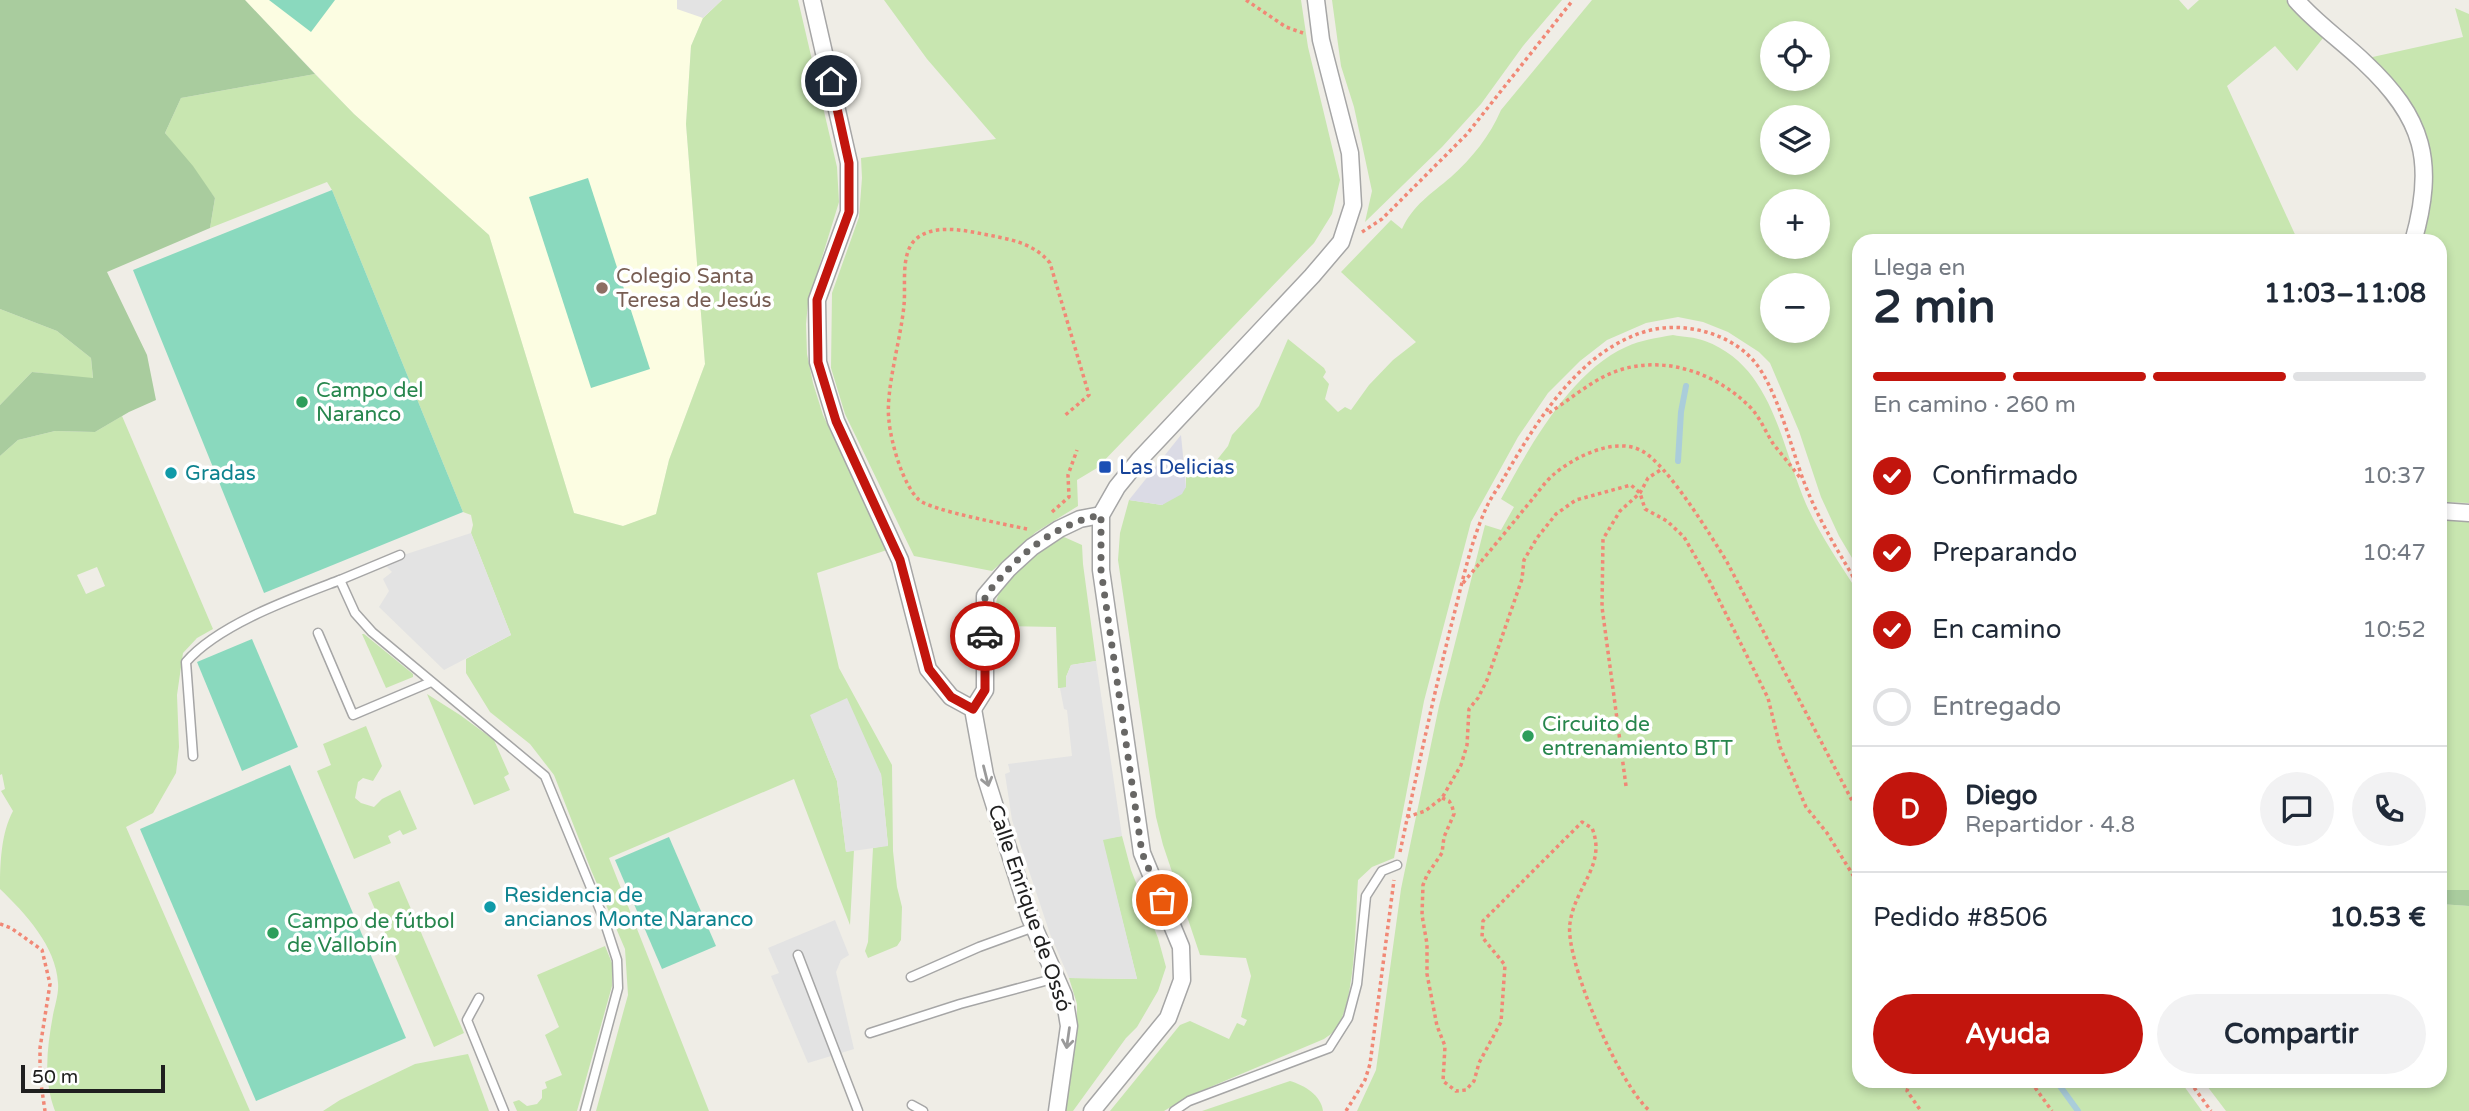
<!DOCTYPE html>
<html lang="es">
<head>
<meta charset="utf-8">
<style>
	:root { --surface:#fff; --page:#f2f2f3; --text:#1f2937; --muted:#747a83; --line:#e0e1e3; --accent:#c2150d }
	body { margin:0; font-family:"Varela Round",sans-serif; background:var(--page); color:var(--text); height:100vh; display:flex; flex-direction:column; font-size:26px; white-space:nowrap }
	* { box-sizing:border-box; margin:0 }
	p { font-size:23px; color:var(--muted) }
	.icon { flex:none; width:38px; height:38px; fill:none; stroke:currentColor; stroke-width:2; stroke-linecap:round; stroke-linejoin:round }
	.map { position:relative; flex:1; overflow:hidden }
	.side { position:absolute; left:1852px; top:234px; width:595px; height:854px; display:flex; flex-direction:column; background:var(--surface); border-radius:21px; box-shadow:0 4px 10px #0003 }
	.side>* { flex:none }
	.tools { position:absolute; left:1760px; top:21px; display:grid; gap:14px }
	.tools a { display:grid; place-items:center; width:70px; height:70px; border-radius:50%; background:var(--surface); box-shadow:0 4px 10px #0003; font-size:35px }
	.scale { position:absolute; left:21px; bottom:18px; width:144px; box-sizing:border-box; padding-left:7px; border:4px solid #1f1f1f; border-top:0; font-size:19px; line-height:24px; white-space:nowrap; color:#1f1f1f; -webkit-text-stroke:5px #fff; paint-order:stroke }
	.pin { position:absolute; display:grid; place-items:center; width:60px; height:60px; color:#fff; margin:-30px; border:4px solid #fff; border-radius:50%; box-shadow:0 2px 7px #0007 }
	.courier { position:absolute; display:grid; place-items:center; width:70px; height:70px; margin:-35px; border:5px solid #c2150d; border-radius:50%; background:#fff; color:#222; box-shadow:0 2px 9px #0007 }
	.summary em { font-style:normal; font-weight:700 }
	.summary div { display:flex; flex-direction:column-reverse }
	.summary { display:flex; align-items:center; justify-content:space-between; height:119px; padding:0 21px }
	h1 { font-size:46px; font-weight:700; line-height:52px }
	.bar { display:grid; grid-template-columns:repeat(4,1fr); gap:10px 7px; align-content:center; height:84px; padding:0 21px }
	.bar i { height:9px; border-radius:5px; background:var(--line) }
	.bar .active { background:var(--accent) }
	.bar p { grid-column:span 4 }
	.line { display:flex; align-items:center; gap:18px; padding:0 21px; border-top:2px solid var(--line) }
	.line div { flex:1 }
	.round { display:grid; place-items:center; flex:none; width:74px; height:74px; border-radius:37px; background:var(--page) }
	ol { padding:0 21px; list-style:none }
	li { display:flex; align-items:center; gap:21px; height:77px }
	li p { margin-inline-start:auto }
	li .icon { padding:7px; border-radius:50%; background:var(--accent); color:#fff; stroke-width:4 }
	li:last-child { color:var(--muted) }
	li i { width:38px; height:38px; border:4px solid var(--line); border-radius:50% }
	.primary-button { display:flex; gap:14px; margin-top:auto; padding:14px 21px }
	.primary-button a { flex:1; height:80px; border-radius:42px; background:var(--accent); color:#fff; font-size:28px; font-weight:700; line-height:80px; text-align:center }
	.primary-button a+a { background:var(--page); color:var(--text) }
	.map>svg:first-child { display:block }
</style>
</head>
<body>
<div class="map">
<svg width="2469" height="1111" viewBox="0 0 2469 1111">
	<rect width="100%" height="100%" fill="#efede6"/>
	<path fill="#fcfde2" d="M245 0H722L703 18 691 46 686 124 705 364 669 460 656 515 623 526 574 513 489 235 354 114Z"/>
	<g fill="#c8e6b0" fill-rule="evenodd">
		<path d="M722 0H798L837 167 839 202 808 303 806 324 807 354 813 383 823 415 887 550 817 573 839 668 892 765 893 851 897 887 902 907 901 940 897 946 868 958 865 951 868 942 873 848 888 845 881 774 811 716 837 781 846 852 854 850 850 925 794 779 609 858 709 1111H596L628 995 625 949 591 870 554 775 530 744 490 712 466 673V659L511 635 471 533 473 525 471 515 463 512 332 190 327 182 210 228 215 198 165 133 181 98 315 74 354 114 489 235 574 513 623 526 656 514 669 460 705 364 686 124 691 46 703 18Z"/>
		<path d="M884 0H1301L1308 47 1340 180 1332 214 1314 243 1097 468 1077 480 1078 506 1036 532 992 571 914 556 845 414 831 368 832 293 859 217 862 178 861 158 996 139 927 59Z"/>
		<path d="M1332 0H1562L1523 46 1481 104 1442 147 1365 222 1372 191 1354 107 1341 66Z"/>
		<path d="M1592 0H2179L2188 10 2199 0H2286L2323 38 2297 71 2275 46 2227 86 2298 241 1858 242V568L1839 536 1821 497 1799 431 1770 363 1759 352 1728 332 1703 322 1678 317 1646 323 1607 340 1580 361 1548 393 1518 437 1471 522 1424 701 1394 858 1372 867 1358 880C1355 918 1357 999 1336 1029 1333 1033 1328 1036 1324 1039L1189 1096 1164 1111H1110L1180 1025 1190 1021 1229 1039 1237 1023 1244 1026 1247 1020 1241 1017 1251 976 1246 958 1200 955 1163 845 1156 817 1118 560 1120 533 1129 500 1162 505 1186 487V475H1205L1228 446 1232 435 1259 406 1288 339 1324 368 1326 372 1323 377 1329 384 1325 399 1338 412 1345 407 1351 410 1369 385 1393 360 1416 342 1341 272 1391 220 1402 229C1413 205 1431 194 1451 177 1472 158 1490 136 1501 110ZM1773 33H1818V79H1773ZM1773 117H1818V163H1773ZM1773 201H1818V247H1773ZM1773 285H1818V331H1773Z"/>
		<path d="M2455 8 2469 14V503L2440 502V242L2420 241 2427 146 2368 58 2463 37Z"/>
		<path d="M0 309 57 331 91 358 93 379 32 372 0 405Z"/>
		<path d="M1673 335C1683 337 1695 337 1705 341 1773 366 1781 446 1806 504 1820 535 1840 564 1858 592V1082H2181L2202 1111H1357L1376 1070 1401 889 1439 706 1485 525 1501 530 1514 507 1501 499C1529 448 1570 372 1626 347 1641 340 1656 338 1673 335Z"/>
		<path d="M122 416 213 629 197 638 183 653 177 695 179 747 176 773 153 813 126 827 250 1111H55C43 1079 47 1048 53 1015 55 1005 59 993 58 983 56 946 25 913 0 889 0 864 1 833 13 811L1 791 5 789 2 774 0 775V456L18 440 55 431 95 432ZM97 567 105 586 86 594 77 575Z"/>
		<path d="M2440 519 2469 521V890H2440Z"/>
		<path d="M1064 537 1082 545 1083 564 1096 661 1071 665 1066 677V688H1058L1056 627 994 626C995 618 994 610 996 603 1001 574 1041 551 1064 537Z"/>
		<path d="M362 634H364L413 674V677L386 688Z"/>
		<path d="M427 694 460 715 494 740 509 774 504 777 510 790 474 805Z"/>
		<path d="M366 726 382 766 373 781 363 778 358 782 355 798 361 803 374 807 382 799 400 790 417 829 403 835 400 830 388 836 391 843 354 859 317 771 331 765 323 744Z"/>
		<path d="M1122 836 1131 870 1158 938 1166 967 1158 991 1137 1027 1126 1038 1073 1111H1064L1077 1033V1004L1069 978 1137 979 1102 839Z"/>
		<path d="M399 881 464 1033 434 1047 368 893Z"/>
		<path d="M2440 904 2469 906V1111H2226L2204 1082H2440Z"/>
		<path d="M605 946 612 963V986L577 1111H517L513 1102 519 1100 527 1106 537 1104 542 1098V1090L547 1088 545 1082 562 1075 545 1035 559 1027 537 975Z"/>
		<path d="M468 1054 489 1111H323L340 1100 415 1064Z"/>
		<path d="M1290 1081C1304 1085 1321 1095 1323 1111H1202Z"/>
	</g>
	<g fill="#a9cc9e">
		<path d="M0 0H245L315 74 181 98 165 133 193 166 215 198 210 228 107 272 147 355 156 400 129 412 95 432 55 431 18 440 0 456V405L32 372 93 378 91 358 57 331 0 309Z"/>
		<path d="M2440 890H2469V906L2440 904Z"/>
	</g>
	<g fill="#8ad9be">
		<path d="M269 0H335L311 32Z"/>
		<path d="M588 178 650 369 591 388 529 197Z"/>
		<path d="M332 190 463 512 264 593 133 270Z"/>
		<path d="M252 639 298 747 242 771 197 662Z"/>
		<path d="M290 765 406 1038 256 1101 140 829Z"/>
		<path d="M669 837 716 946 662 969 615 860Z"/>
	</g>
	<g fill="#e3e3e3">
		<path d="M677 0H722L703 18 677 9Z"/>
		<path d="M471 533 511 635 444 670 379 607 389 591 383 579 392 572 382 562Z"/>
		<path d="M1096 661 1122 836 1103 840 1137 979 1069 978 1050 934 1012 820 1005 774 1010 772 1008 764 1072 756 1067 710 1064 709 1060 688 1066 687V677L1071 665Z"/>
		<path d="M847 698 881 774 888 846 846 852 837 781 810 715Z"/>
		<path d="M835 920 849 955 841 960 836 972 854 1049 808 1063 771 976 779 973 768 948Z"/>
	</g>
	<path fill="#dbdbe5" d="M1181 435 1186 487 1182 494 1162 505 1129 500Z"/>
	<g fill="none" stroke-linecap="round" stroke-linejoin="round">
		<g stroke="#aacdda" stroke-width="6">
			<path d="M1678 461 1681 412 1686 386"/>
			<path d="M2057 1082 2078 1111"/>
		</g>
		<g stroke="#a6a6a6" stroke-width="11">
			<g id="lane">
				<path d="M340 580 400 555"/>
				<path d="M318 633 353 715 431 682"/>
				<path d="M193 756 186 662C219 624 293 598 340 580L355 613 372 632 545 776 603 917 617 960 618 988 585 1111"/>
				<path d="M798 955 858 1111"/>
				<path d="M911 977 979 947 1034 927"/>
				<path d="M479 998 467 1020 504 1111"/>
				<path d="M870 1033 960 1004 1056 978"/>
				<path d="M912 1105 923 1111"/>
				<path d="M1174 1111 1189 1101 1329 1048 1348 1018 1357 984 1366 896 1382 871 1397 865"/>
			</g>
		</g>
		<g stroke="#a6a6a6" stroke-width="19">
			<g id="street">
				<path d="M812 0 849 163V212L817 300 818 362 836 421 900 560 928 669 951 697 973 709 985 775 1030 918 1064 996 1069 1026 1057 1111"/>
				<path d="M2296 0C2316 23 2342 41 2364 62 2424 118 2436 162 2413 242"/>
				<path d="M2440 511 2469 513"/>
				<path d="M973 709 985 690V596L1008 569 1032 547 1059 529 1080 519 1101 515"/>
				<path d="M1092 1111 1168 1018 1182 980 1181 947 1142 853 1101 570V515L1117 487 1139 460 1312 276 1341 242 1353 205 1350 153 1321 40 1316 0"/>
			</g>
		</g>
		<g stroke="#f18876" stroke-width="3.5" stroke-dasharray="3.5 3.5" stroke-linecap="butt">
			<path d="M1246 0 1286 27 1303 33"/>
			<path d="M1362 232 1382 219 1467 134 1573 0"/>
			<path d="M1549 413C1566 402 1584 387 1603 377 1653 351 1713 369 1751 408 1761 419 1766 433 1774 445 1783 456 1792 467 1801 479"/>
			<path d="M1052 512 1069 497 1068 475 1077 450"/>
			<path d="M1027 529C1008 525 930 510 919 500 903 485 891 443 889 421 885 390 901 339 904 305 906 285 900 253 916 239 933 224 963 230 983 234 1008 239 1033 242 1050 263L1089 395 1063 417"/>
			<path d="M1463 583C1484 558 1505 533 1525 508 1534 498 1543 484 1553 475 1574 457 1615 436 1642 451 1668 465 1711 536 1727 562L1858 812"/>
			<path d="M1626 786 1602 607 1603 539 1620 511 1640 493 1648 478 1662 469"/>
			<path d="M1442 798 1449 801 1452 806 1454 814 1444 837 1442 853 1427 875 1423 885 1422 915 1427 944V974L1437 1026 1445 1046 1443 1081 1456 1091 1466 1090 1474 1081 1479 1063 1501 1022 1505 965 1482 937 1483 921 1582 822 1592 828C1607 865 1575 886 1570 923 1564 960 1621 1088 1650 1111"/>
			<path d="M1407 817 1425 811 1442 798 1461 765 1467 745 1469 709 1478 698 1487 680 1522 579 1524 560 1537 538 1556 514 1576 500 1631 485 1640 493 1645 509 1667 521 1684 537 1710 582 1768 698 1780 747 1806 807 1827 833 1856 880 1858 893"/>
			<path d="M1400 852C1416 777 1432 703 1450 630 1460 593 1469 547 1484 513 1489 500 1498 488 1505 476 1538 419 1582 347 1651 330 1685 322 1729 333 1753 360 1777 387 1791 448 1804 482 1818 519 1838 551 1858 585"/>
			<path d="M0 924 11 928 42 950 50 984 40 1048V1077L45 1111"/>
			<path d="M1858 930V951"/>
			<path d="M1910 1082 1907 1091 1921 1111"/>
			<path d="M2031 1082 2052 1111"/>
			<path d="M2190 1082 2211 1111"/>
			<path d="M1346 1111 1365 1080 1370 1064 1394 880"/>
		</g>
		<use href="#lane" stroke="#fff" stroke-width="8"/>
		<use href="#street" stroke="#fff" stroke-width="16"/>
	</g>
	<defs><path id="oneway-shaft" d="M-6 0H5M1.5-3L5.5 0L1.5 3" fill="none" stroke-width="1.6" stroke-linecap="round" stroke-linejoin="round" transform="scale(1.75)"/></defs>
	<g stroke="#9a9a9a">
		<use href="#oneway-shaft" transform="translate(986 776) rotate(76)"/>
		<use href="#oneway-shaft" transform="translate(1068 1038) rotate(98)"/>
	</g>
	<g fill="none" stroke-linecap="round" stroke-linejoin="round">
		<path stroke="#686765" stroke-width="7" stroke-dasharray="0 12.6" d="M985 636C985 625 983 610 985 598 987 592 994 586 998 581 1024 549 1060 523 1101 515V570L1142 853 1162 900"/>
		<path stroke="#c2150d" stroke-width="9" d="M831 81 849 163V212L817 300 818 362 836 421 900 560 929 669 951 697 973 709 985 690V636"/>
	</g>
	<circle fill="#8d6e63" stroke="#fff" stroke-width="2.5" cx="602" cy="288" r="7"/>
	<g fill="#2e9e5b" stroke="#fff" stroke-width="2.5">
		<circle cx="302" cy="402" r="7"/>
		<circle cx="1528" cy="736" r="7"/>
		<circle cx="273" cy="933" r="7"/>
	</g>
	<rect fill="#1a4fb4" stroke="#fff" stroke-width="2.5" x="1098" y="460" width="14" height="14" rx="3.5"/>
	<g fill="#0f9aa8" stroke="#fff" stroke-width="2.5">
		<circle cx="171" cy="473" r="7"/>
		<circle cx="490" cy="907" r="7"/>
	</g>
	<g text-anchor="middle" stroke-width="7" stroke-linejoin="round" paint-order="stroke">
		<g font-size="21" fill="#785e54" stroke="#fff" text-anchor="start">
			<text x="616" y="283">Colegio Santa<tspan x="616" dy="24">Teresa de Jesús</tspan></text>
		</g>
		<g font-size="21" fill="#27864d" stroke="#fff" text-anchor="start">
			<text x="316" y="397">Campo del<tspan x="316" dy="24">Naranco</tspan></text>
			<text x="1542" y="731">Circuito de<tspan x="1542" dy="24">entrenamiento BTT</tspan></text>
			<text x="287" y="928">Campo de fútbol<tspan x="287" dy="24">de Vallobín</tspan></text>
		</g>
		<g font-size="21" fill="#164399" stroke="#fff" text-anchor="start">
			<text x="1119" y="474">Las Delicias</text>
		</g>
		<g font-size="21" fill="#0d838f" stroke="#fff" text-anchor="start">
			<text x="185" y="480">Gradas</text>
			<text x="504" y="902">Residencia de<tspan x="504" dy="24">ancianos Monte Naranco</tspan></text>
		</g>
		<g font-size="21" fill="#1f1f1f" stroke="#fff">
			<text transform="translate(1030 908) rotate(71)" y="7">Calle Enrique de Ossó</text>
		</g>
	</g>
</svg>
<div class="tools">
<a><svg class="icon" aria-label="locate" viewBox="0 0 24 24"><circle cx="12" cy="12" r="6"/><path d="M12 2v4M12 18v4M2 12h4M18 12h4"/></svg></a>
<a><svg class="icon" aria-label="layers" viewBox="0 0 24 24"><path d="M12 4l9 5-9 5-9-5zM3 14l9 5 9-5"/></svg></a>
<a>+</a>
<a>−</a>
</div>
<div class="scale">50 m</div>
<div class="pin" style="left:1162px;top:900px;background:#ea580c"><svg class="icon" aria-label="bag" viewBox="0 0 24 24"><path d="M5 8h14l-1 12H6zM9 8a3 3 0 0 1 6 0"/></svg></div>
<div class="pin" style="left:831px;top:81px;background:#1f2937"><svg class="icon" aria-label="home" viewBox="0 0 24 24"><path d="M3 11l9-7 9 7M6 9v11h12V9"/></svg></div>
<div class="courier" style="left:985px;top:636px"><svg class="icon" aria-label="car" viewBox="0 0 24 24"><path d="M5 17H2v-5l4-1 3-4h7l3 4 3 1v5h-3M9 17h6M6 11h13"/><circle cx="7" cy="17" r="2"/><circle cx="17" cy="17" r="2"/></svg></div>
<section class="side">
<div class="summary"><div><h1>2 min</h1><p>Llega en</p></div><em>11:03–11:08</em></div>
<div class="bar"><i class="active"></i><i class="active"></i><i class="active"></i><i></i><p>En camino · 260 m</p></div>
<ol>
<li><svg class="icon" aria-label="check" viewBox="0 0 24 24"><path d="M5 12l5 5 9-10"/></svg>Confirmado<p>10:37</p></li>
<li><svg class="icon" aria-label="check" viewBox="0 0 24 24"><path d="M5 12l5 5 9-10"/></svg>Preparando<p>10:47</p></li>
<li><svg class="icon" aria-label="check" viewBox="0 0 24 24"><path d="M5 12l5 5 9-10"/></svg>En camino<p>10:52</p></li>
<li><i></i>Entregado</li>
</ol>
<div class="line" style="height:126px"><b class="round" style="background:var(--accent);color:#fff">D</b><div><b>Diego</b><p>Repartidor · 4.8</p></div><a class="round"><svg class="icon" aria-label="chat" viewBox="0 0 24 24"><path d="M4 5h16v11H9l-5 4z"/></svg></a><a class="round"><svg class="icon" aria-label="phone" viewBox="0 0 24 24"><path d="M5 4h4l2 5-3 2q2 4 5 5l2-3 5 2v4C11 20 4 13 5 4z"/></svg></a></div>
<div class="line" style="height:91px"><div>Pedido #8506</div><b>10.53 €</b></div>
<div class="primary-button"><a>Ayuda</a><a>Compartir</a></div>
</section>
</div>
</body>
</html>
